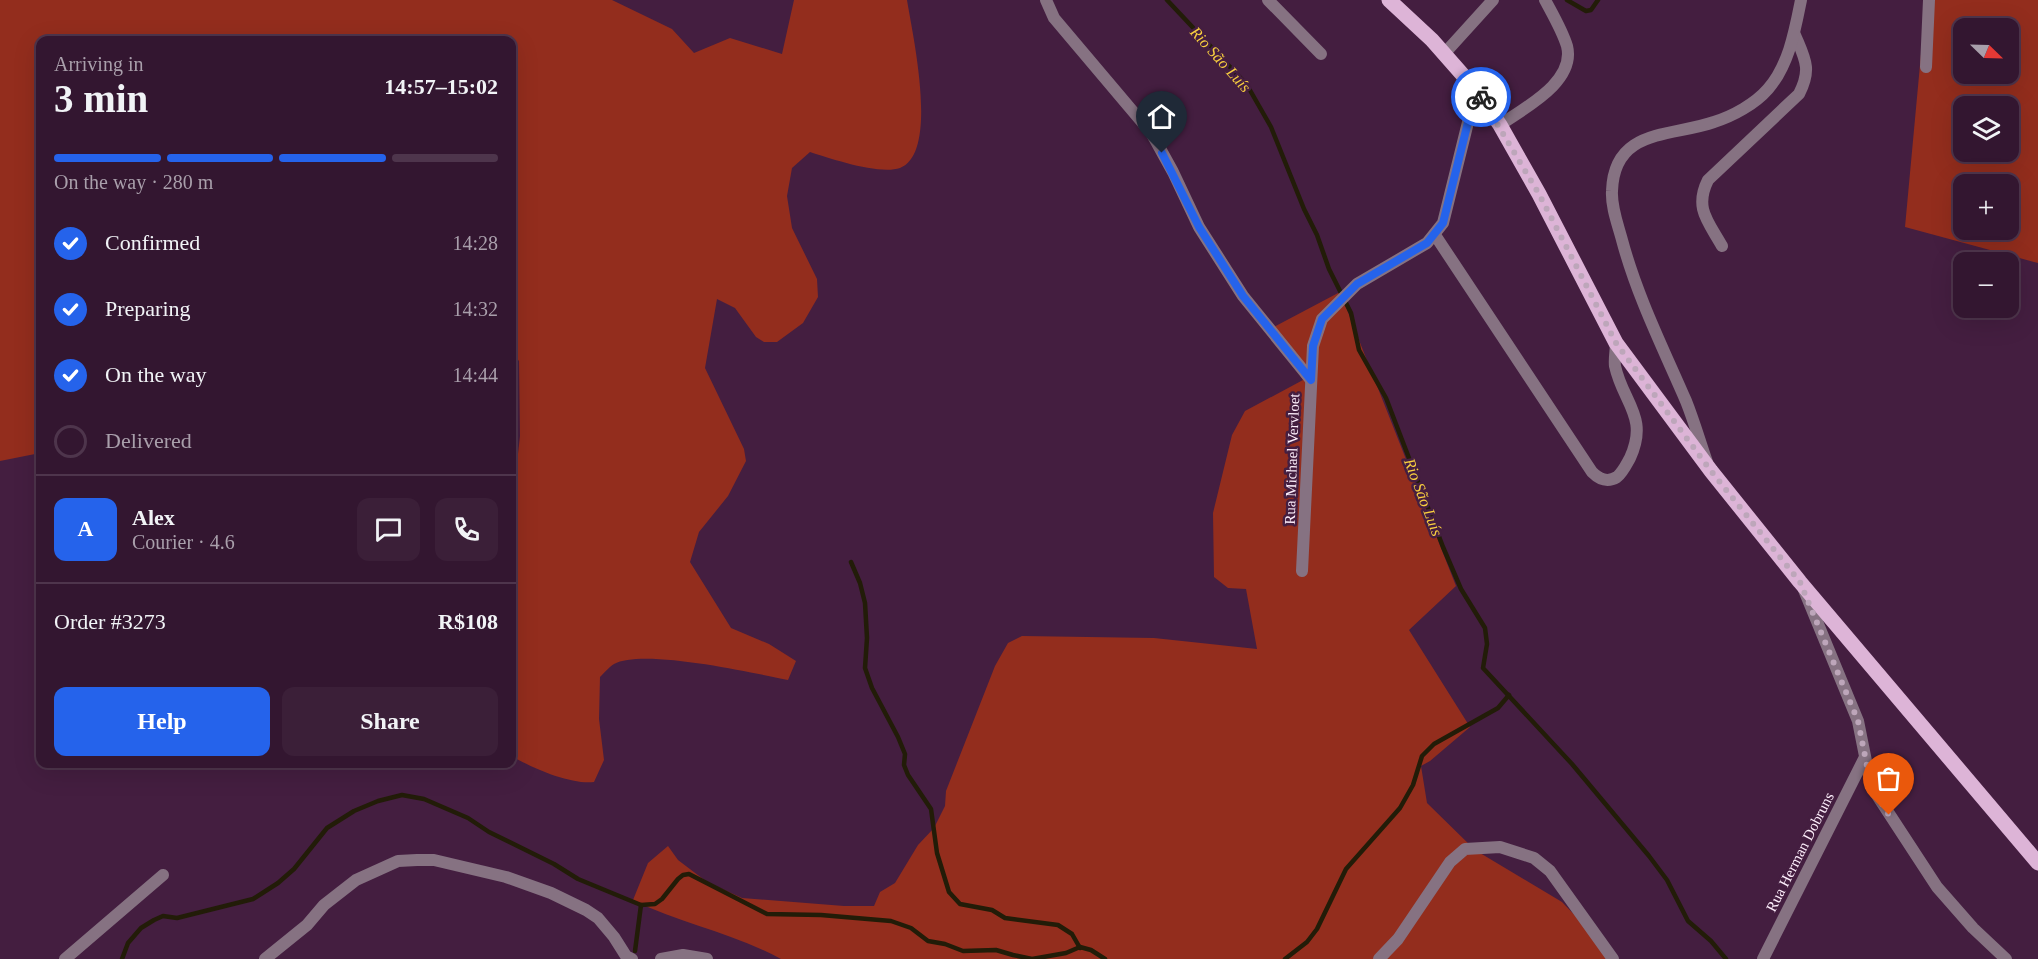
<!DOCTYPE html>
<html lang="en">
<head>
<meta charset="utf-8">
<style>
	:root { --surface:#331630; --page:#3b1f38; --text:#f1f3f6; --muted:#a99fab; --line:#4e354c; --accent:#2563eb }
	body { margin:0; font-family:"Times New Roman",serif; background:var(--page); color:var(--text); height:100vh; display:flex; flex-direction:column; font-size:22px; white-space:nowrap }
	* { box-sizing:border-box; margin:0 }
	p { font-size:20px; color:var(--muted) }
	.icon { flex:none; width:33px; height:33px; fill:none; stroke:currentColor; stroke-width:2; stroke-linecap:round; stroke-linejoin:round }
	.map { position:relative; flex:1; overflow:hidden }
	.sheet { position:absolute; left:36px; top:36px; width:480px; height:732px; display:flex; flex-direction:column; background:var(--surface); border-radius:12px; box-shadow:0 6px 24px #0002,0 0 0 2px var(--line) }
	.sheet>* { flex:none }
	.needle { width:39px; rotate:113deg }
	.buttons { position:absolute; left:1953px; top:18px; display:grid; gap:12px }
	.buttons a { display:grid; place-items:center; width:66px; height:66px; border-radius:12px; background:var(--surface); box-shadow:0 6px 24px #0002,0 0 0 2px var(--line); font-size:30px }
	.pin { position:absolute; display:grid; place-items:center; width:51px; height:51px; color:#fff; margin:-62px -26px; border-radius:50% 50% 50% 0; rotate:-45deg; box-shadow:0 0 6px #0007 }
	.pin .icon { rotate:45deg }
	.courier { position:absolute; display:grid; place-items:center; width:60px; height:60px; margin:-30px; border:4px solid #2563eb; border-radius:50%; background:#fff; color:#222; box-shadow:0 2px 8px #0007 }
	.headline em { font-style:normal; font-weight:700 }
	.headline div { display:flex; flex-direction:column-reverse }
	.headline { display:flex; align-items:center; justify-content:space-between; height:102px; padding:0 18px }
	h1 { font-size:39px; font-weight:700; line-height:45px }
	.bar { display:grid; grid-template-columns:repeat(4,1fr); gap:9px 6px; align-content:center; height:72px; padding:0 18px }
	.bar i { height:8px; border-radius:4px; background:var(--line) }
	.bar .active { background:var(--accent) }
	.bar p { grid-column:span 4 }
	.line { display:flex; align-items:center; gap:15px; padding:0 18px; border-top:2px solid var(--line) }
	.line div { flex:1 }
	.round { display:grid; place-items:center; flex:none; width:63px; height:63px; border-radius:12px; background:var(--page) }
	ol { padding:0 18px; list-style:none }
	li { display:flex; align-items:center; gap:18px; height:66px }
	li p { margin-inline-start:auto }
	li .icon { padding:6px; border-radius:50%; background:var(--accent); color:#fff; stroke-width:4 }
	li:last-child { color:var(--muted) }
	li i { width:33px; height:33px; border:3px solid var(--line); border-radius:50% }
	.primary-button { display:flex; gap:12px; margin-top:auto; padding:12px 18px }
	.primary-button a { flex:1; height:69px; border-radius:12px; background:var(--accent); color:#fff; font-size:24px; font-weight:700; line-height:69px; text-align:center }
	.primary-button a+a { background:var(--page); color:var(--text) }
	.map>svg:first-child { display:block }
</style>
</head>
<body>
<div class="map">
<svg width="2038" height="959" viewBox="0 0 2038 959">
	<rect width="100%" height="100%" fill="#441e40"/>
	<g fill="#932d1d" fill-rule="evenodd">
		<path d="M0 0H612L672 29 694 53 730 38 782 54 794 0H907C912 32 940 153 900 168 879 175 832 159 810 152L792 168 787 196 792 228 817 279 818 297 803 323 777 342H764L756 337 735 308 717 299 705 368 744 449 746 461 728 496 699 532 690 562 731 628 769 644 796 661 788 680C753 673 643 648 614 664 609 667 604 673 600 677L599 719 604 760 594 782C572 785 531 768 512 756V507L520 436 519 361 512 353V40H40V453L0 461Z"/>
		<path d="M1926 0H2038V263L1905 227ZM1964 28H2008V74H1964ZM1964 106H2008V152H1964ZM1964 184H2008V230H1964Z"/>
		<path d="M1340 292 1456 586 1409 630 1470 727 1430 761 1421 766 1427 803 1475 850 1562 902 1617 959H781C734 933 681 924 633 900L648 863 668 846 678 860 707 882 742 898 844 906H874L880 892 895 883 918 845 934 828 945 806 946 791 995 666 1008 643 1022 636 1154 638 1257 649 1246 589 1228 588 1214 577 1213 513 1232 435 1245 411 1303 380 1270 329Z"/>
	</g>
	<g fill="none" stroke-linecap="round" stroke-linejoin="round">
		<g stroke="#221c08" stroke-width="4.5">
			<path d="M1167 0 1247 85 1271 127 1304 209 1317 235 1329 269 1351 313 1359 350 1386 398 1443 547 1461 589 1485 628 1487 644 1483 668 1572 764 1649 856 1667 880 1688 921 1711 941 1726 959"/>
			<path d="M1567 0 1586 11 1591 10 1598 0"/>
			<path d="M851 562 860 583 865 603 867 638 865 668 872 688 898 737 905 754 904 765 908 775 931 809 937 853 949 892 960 904 992 910 1005 918 1058 925 1072 934 1080 948"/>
			<path d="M635 951 641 905"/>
			<path d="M122 959 128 943 141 928 154 920 163 916 177 918 253 899 278 883 294 869 327 828 354 811 378 801 402 795 424 799 468 818 489 832 554 864 578 879 641 905 655 904 662 899 678 879 683 875 689 874 767 914 821 915 891 921 911 928 928 941 945 944 963 951 996 950 1013 955 1032 959 1066 953 1080 947 1091 950 1105 959"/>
			<path d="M1285 959 1307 942 1317 929 1346 869 1400 808 1413 785 1422 756 1434 744 1498 708 1509 695"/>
		</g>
		<g stroke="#867282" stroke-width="12">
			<path d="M1046 0 1054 18 1152 134 1173 172 1199 227 1243 296 1311 380"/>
			<path d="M1268 0 1321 54"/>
			<path d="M1444 54 1493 0"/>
			<path d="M1926 67 1929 0"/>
			<path d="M1500 125C1524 108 1576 82 1567 46 1562 30 1553 15 1545 0"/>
			<path d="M1435 235 1592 472C1599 479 1607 483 1617 477 1623 472 1626 465 1630 458 1649 417 1623 403 1615 366 1614 359 1616 350 1616 343"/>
			<path d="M1722 246C1708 221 1694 208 1708 180L1799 94C1812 69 1805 59 1795 35"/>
			<path d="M1302 571 1313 346 1322 319 1357 284 1427 243 1443 223 1476 90"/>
			<path d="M1804 590 1858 721 1871 786 1937 887 1973 928 2006 959"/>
			<path d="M65 959 163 875"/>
			<path d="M265 959 307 925 324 905 356 880 398 861 417 860H434L506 877 551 893 586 910 598 918 614 937 626 956 632 959"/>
			<path d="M661 959 683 955 707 959"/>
			<path d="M1379 959 1398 939 1450 862 1465 849 1500 847 1534 858 1550 871 1613 959"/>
			<path d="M1763 959 1864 759"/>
		</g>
		<path stroke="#867282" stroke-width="12" d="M1707 462C1700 442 1694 421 1686 401 1663 348 1637 296 1622 240 1618 225 1611 207 1612 191 1614 128 1671 137 1714 122 1733 116 1755 104 1768 89 1789 65 1795 30 1801 0"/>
		<path stroke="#ddb4d7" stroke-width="15" d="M1389 0 1432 40 1476 90 1500 125 1539 194 1616 343 1711 471 1800 582 2038 863"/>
	</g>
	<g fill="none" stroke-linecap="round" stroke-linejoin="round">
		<path stroke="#bda6ba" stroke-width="6" stroke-dasharray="0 10.8" d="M1481 97 1539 194 1616 343 1711 471 1800 582 1858 721 1871 786 1889 815"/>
		<path stroke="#2563eb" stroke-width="8" d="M1162 153 1199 227 1243 296 1311 380 1313 346 1322 319 1357 284 1427 243 1443 223 1476 90 1481 97"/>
	</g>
	<g text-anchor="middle" stroke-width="5" stroke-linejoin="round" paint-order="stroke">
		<g font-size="15" fill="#feeffc" stroke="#441e40">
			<text transform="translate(1292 459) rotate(-88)" y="5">Rua Michael Vervloet</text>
			<text transform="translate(1800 852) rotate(-63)" y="5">Rua Herman Dobruns</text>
		</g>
		<g font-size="16" font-style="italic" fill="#f9cf3f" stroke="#441e40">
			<text transform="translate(1221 59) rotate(48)" y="6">Rio São Luís</text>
			<text transform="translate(1424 497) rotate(69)" y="6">Rio São Luís</text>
		</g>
	</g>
</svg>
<div class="buttons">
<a><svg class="needle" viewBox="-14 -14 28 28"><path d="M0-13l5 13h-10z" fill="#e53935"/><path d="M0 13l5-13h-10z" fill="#a99fab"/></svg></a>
<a><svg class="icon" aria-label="layers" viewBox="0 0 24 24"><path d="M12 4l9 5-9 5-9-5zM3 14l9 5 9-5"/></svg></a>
<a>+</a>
<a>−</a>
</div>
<div class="pin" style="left:1889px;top:815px;background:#ea580c"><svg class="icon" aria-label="bag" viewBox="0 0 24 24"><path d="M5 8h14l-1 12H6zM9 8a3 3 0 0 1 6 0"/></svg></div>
<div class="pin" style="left:1162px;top:153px;background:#1f2937"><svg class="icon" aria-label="home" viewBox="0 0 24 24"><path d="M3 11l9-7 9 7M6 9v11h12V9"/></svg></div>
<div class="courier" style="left:1481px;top:97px"><svg class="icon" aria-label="bike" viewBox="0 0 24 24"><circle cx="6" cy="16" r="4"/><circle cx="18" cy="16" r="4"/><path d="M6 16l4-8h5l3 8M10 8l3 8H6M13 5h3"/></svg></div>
<section class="sheet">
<div class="headline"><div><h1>3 min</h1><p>Arriving in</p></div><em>14:57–15:02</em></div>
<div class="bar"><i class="active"></i><i class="active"></i><i class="active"></i><i></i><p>On the way · 280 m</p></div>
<ol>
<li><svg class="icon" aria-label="check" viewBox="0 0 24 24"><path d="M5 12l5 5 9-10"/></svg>Confirmed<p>14:28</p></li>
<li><svg class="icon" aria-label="check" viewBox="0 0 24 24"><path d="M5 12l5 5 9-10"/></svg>Preparing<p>14:32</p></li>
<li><svg class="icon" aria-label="check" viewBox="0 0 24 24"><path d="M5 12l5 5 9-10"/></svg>On the way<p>14:44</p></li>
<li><i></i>Delivered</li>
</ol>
<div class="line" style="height:108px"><b class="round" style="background:var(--accent);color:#fff">A</b><div><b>Alex</b><p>Courier · 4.6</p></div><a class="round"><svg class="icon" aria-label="chat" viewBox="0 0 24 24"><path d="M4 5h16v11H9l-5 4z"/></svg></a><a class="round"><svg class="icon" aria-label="phone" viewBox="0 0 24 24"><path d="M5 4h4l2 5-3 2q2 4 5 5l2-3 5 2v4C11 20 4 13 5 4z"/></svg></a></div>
<div class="line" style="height:78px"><div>Order #3273</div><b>R$108</b></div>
<div class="primary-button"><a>Help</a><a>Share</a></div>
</section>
</div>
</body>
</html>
